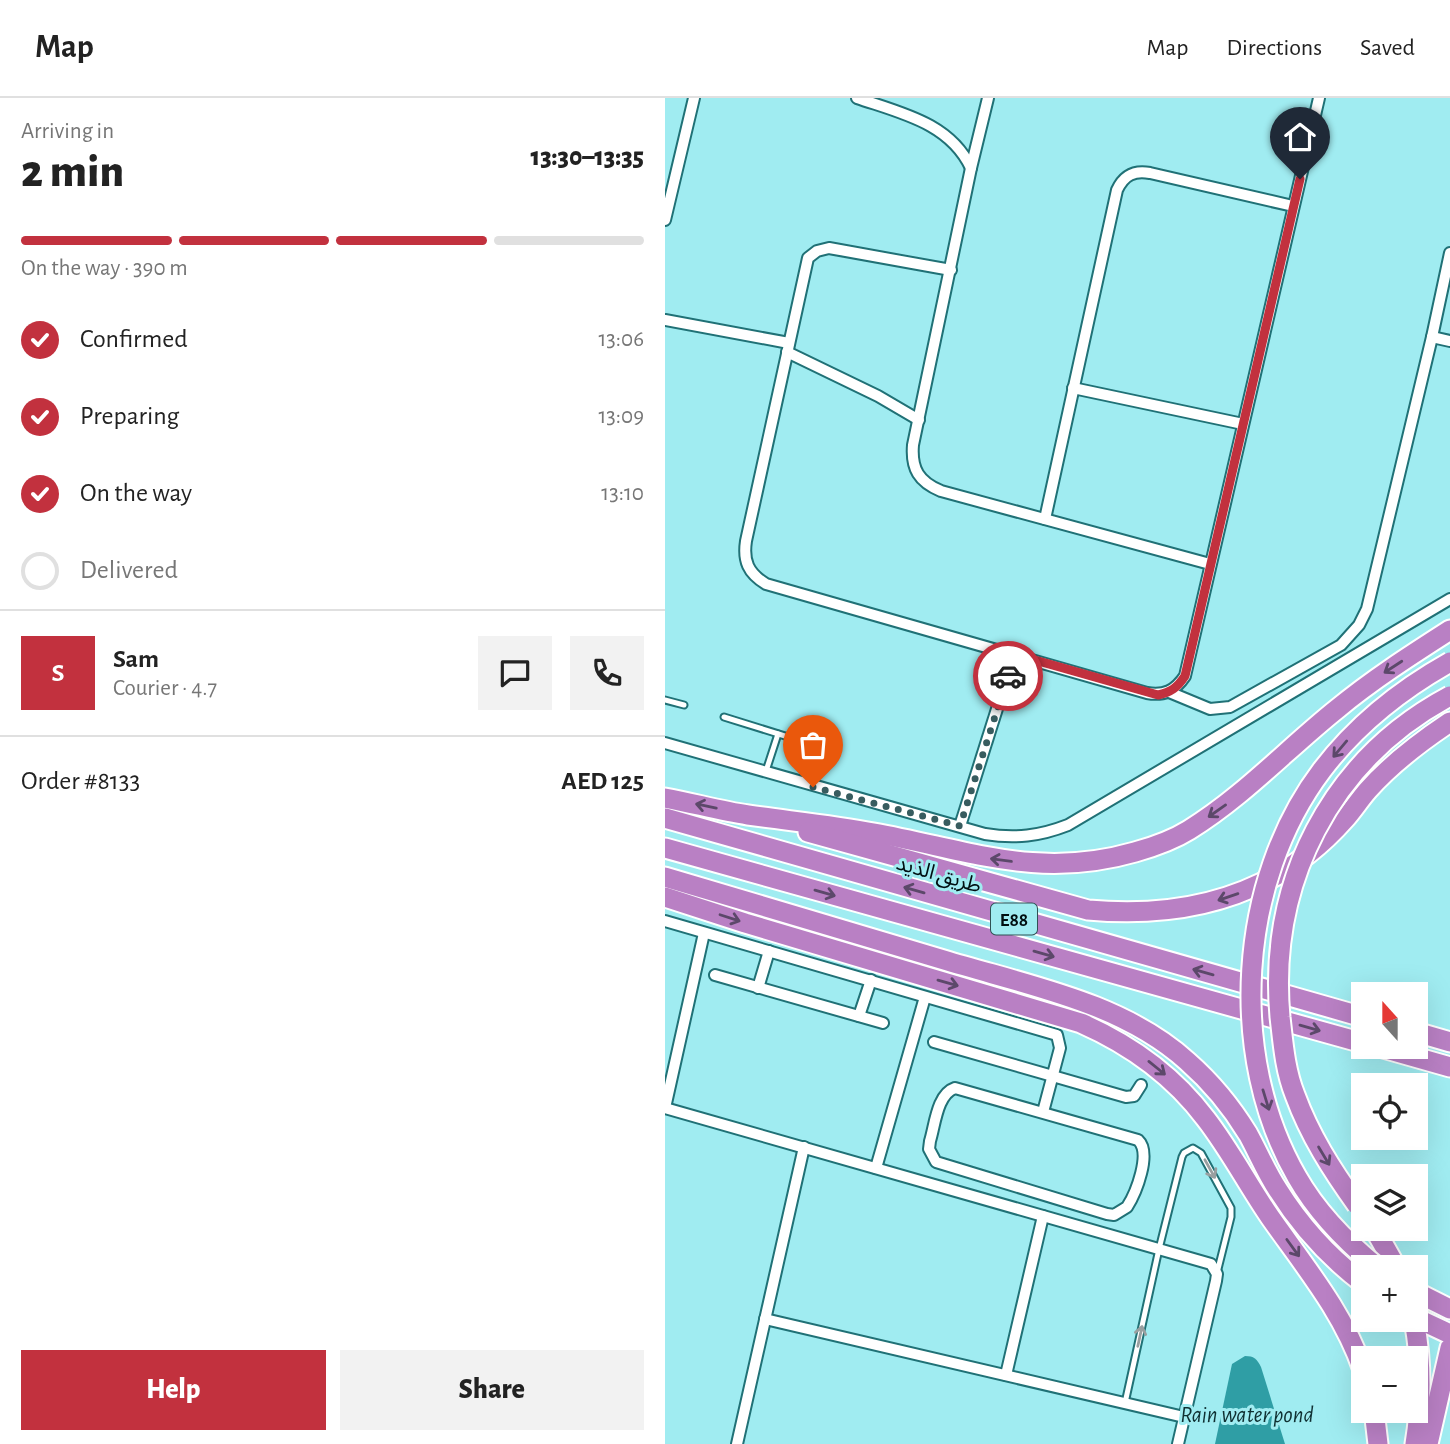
<!DOCTYPE html>
<html lang="en">
<head>
<meta charset="utf-8">
<style>
	:root { --surface:#fff; --page:#f2f2f2; --text:#222; --muted:#767676; --line:#e0e0e0; --accent:#c2313e }
	body { margin:0; font-family:"Alegreya Sans","Noto Sans Arabic",sans-serif; background:var(--page); color:var(--text); height:100vh; display:flex; flex-direction:column; font-size:26px; white-space:nowrap }
	* { box-sizing:border-box; margin:0 }
	p { font-size:23px; color:var(--muted) }
	.icon { flex:none; width:38px; height:38px; fill:none; stroke:currentColor; stroke-width:2; stroke-linecap:round; stroke-linejoin:round }
	.map { position:relative; flex:1; overflow:hidden }
	.sheet { display:flex; flex-direction:column; background:var(--surface); width:665px }
	.sheet>* { flex:none }
	.needle { width:46px; rotate:339deg }
	.tools { position:absolute; left:686px; top:884px; display:grid; gap:14px }
	.tools a { display:grid; place-items:center; width:77px; height:77px; border-radius:0px; background:var(--surface); box-shadow:0 7px 28px #0002; font-size:35px }
	.pin { position:absolute; display:grid; place-items:center; width:60px; height:60px; color:#fff; margin:-72px -30px; border-radius:50% 50% 50% 0; rotate:-45deg; box-shadow:0 0 7px #0007 }
	.pin .icon { rotate:45deg }
	.courier { position:absolute; display:grid; place-items:center; width:70px; height:70px; margin:-35px; border:5px solid #c2313e; border-radius:50%; background:#fff; color:#222; box-shadow:0 2px 9px #0007 }
	.summary em { font-style:normal; font-weight:800 }
	.summary div { display:flex; flex-direction:column-reverse }
	.summary { display:flex; align-items:center; justify-content:space-between; height:119px; padding:0 21px }
	h1 { font-size:46px; font-weight:800; line-height:52px }
	.bar { display:grid; grid-template-columns:repeat(4,1fr); gap:10px 7px; align-content:center; height:84px; padding:0 21px }
	.bar i { height:9px; border-radius:5px; background:var(--line) }
	.bar .selected { background:var(--accent) }
	.bar p { grid-column:span 4 }
	.line { display:flex; align-items:center; gap:18px; padding:0 21px; border-top:2px solid var(--line) }
	.line div { flex:1 }
	.round { display:grid; place-items:center; flex:none; width:74px; height:74px; border-radius:0px; background:var(--page) }
	ol { padding:0 21px; list-style:none }
	li { display:flex; align-items:center; gap:21px; height:77px }
	li p { margin-inline-start:auto }
	li .icon { padding:7px; border-radius:50%; background:var(--accent); color:#fff; stroke-width:4 }
	li:last-child { color:var(--muted) }
	li i { width:38px; height:38px; border:4px solid var(--line); border-radius:50% }
	.cta { display:flex; gap:14px; margin-top:auto; padding:14px 21px }
	.cta a { flex:1; height:80px; border-radius:0px; background:var(--accent); color:#fff; font-size:28px; font-weight:800; line-height:80px; text-align:center }
	.cta a+a { background:var(--page); color:var(--text) }
	header { display:flex; align-items:center; gap:42px; box-sizing:border-box; height:98px; padding:0 35px; background:var(--surface); border-bottom:2px solid var(--line) }
	header strong { font-size:33px }
	nav { display:flex; gap:38px; margin-inline-start:auto; font-size:24px }
	main { display:flex; flex:1; min-height:0 }
	.map>svg:first-child { display:block }
</style>
</head>
<body>
<header>
<strong>Map</strong>
<nav><a>Map</a><a>Directions</a><a>Saved</a></nav>
</header>
<main>
<section class="sheet">
<div class="summary"><div><h1>2 min</h1><p>Arriving in</p></div><em>13:30–13:35</em></div>
<div class="bar"><i class="selected"></i><i class="selected"></i><i class="selected"></i><i></i><p>On the way · 390 m</p></div>
<ol>
<li><svg class="icon" aria-label="check" viewBox="0 0 24 24"><path d="M5 12l5 5 9-10"/></svg>Confirmed<p>13:06</p></li>
<li><svg class="icon" aria-label="check" viewBox="0 0 24 24"><path d="M5 12l5 5 9-10"/></svg>Preparing<p>13:09</p></li>
<li><svg class="icon" aria-label="check" viewBox="0 0 24 24"><path d="M5 12l5 5 9-10"/></svg>On the way<p>13:10</p></li>
<li><i></i>Delivered</li>
</ol>
<div class="line" style="height:126px"><b class="round" style="background:var(--accent);color:#fff">S</b><div><b>Sam</b><p>Courier · 4.7</p></div><a class="round"><svg class="icon" aria-label="chat" viewBox="0 0 24 24"><path d="M4 5h16v11H9l-5 4z"/></svg></a><a class="round"><svg class="icon" aria-label="phone" viewBox="0 0 24 24"><path d="M5 4h4l2 5-3 2q2 4 5 5l2-3 5 2v4C11 20 4 13 5 4z"/></svg></a></div>
<div class="line" style="height:91px"><div>Order #8133</div><b>AED 125</b></div>
<div class="cta"><a>Help</a><a>Share</a></div>
</section>
<div class="map">
<svg width="785" height="1346" viewBox="0 0 785 1346">
	<rect width="100%" height="100%" fill="#a0ecf1"/>
	<path fill="#2f9ea5" d="M580 1258C589 1258 592 1261 596 1269L620 1346H550L567 1266Z"/>
	<g fill="none" stroke-linecap="round" stroke-linejoin="round">
		<g stroke="#207176" stroke-width="9">
			<g id="service">
				<path d="M0 602 19 607"/>
				<path d="M59 619 165 652"/>
				<path d="M101 673 113 636"/>
				<path d="M460 1305 494 1151 517 1059 519 1055 528 1050 536 1055 566 1110V1119L552 1175"/>
			</g>
		</g>
		<g stroke="#207176" stroke-width="14">
			<g id="minor">
				<path d="M192 0C236 15 285 25 306 70"/>
				<path d="M323 0 306 70 248 347C246 371 254 384 276 393L545 466"/>
				<path d="M0 122 29 0"/>
				<path d="M286 172 164 150 152 153 143 160 81 443C78 463 83 475 101 486L482 595C499 598 510 593 520 578L654 0"/>
				<path d="M0 222 124 245"/>
				<path d="M767 239 785 243"/>
				<path d="M122 254 213 298 254 322"/>
				<path d="M408 290 578 326"/>
				<path d="M380 421 452 92C459 77 469 72 485 75L628 108"/>
				<path d="M504 594 545 611 565 609 676 547 694 527 702 511 767 239 785 155"/>
				<path d="M0 645 320 736C350 741 375 738 403 727L785 501"/>
				<path d="M295 728 349 557"/>
				<path d="M0 823 392 937 395 950 378 1014"/>
				<path d="M50 877 218 925"/>
				<path d="M93 890 104 853"/>
				<path d="M194 918 206 882"/>
				<path d="M269 944 461 999 469 998 476 987"/>
				<path d="M290 990 473 1042C487 1055 471 1095 462 1109L449 1117 442 1116 271 1064 264 1051 265 1043C270 1027 272 996 290 990Z"/>
				<path d="M0 1010 546 1166 552 1176 551 1183 513 1346"/>
				<path d="M0 1010 39 835"/>
				<path d="M211 1070 260 899"/>
				<path d="M100 1221 519 1319"/>
				<path d="M341 1277 378 1118"/>
				<path d="M72 1346 139 1049"/>
			</g>
		</g>
		<g stroke="#fff" stroke-width="23">
			<g id="motorway">
				<path d="M0 700C28 705 55 713 83 717 125 723 167 727 209 735 304 752 373 782 470 754 488 749 508 742 524 732 579 698 622 651 672 611 707 582 746 557 785 532"/>
				<path d="M0 720 698 919"/>
				<path d="M143 734 423 812C522 821 612 798 680 721 688 712 695 701 703 692 727 665 755 644 785 624"/>
				<path d="M0 750 698 945"/>
				<path d="M0 779C93 806 186 834 279 862 361 887 457 904 522 963 546 984 566 1008 583 1036 593 1054 601 1074 613 1092 635 1127 665 1160 698 1185"/>
				<path d="M0 799 80 825 416 925C466 947 508 977 541 1021 565 1052 583 1087 605 1119 640 1169 678 1214 698 1272"/>
				<path d="M751 934 785 944"/>
				<path d="M711 948 785 969"/>
				<path d="M709 1130 731 1169"/>
				<path d="M751 1194 785 1211"/>
				<path d="M751 1220 785 1236"/>
				<path d="M749 1222C757 1264 757 1304 750 1346"/>
				<path d="M709 1312 713 1346"/>
				<path d="M763 1346 785 1250"/>
			</g>
		</g>
		<use href="#service" stroke="#fff" stroke-width="5"/>
		<use href="#minor" stroke="#fff" stroke-width="10"/>
		<use href="#motorway" stroke="#b980c4" stroke-width="19"/>
		<g stroke="#fff" stroke-width="23" stroke-linecap="butt">
			<g id="motorway-bridge">
				<path d="M692 1107C667 1072 645 1038 630 997 620 972 618 945 615 919 603 785 665 662 785 598"/>
				<path d="M712 1169C680 1143 652 1114 632 1079 562 958 573 783 657 672 692 626 735 592 785 564"/>
			</g>
		</g>
		<use href="#motorway-bridge" stroke="#b980c4" stroke-width="19"/>
	</g>
	<defs><path id="oneway-shaft" d="M-6 0H5M1.5-3L5.5 0L1.5 3" fill="none" stroke-width="1.6" stroke-linecap="round" stroke-linejoin="round" transform="scale(1.75)"/></defs>
	<g stroke="#5c486a">
		<use href="#oneway-shaft" transform="translate(728 569) rotate(147)"/>
		<use href="#oneway-shaft" transform="translate(675 651) rotate(130)"/>
		<use href="#oneway-shaft" transform="translate(41 708) rotate(-168)"/>
		<use href="#oneway-shaft" transform="translate(552 713) rotate(145)"/>
		<use href="#oneway-shaft" transform="translate(336 762) rotate(-172)"/>
		<use href="#oneway-shaft" transform="translate(249 792) rotate(-164)"/>
		<use href="#oneway-shaft" transform="translate(160 795) rotate(16)"/>
		<use href="#oneway-shaft" transform="translate(563 799) rotate(161)"/>
		<use href="#oneway-shaft" transform="translate(65 820) rotate(18)"/>
		<use href="#oneway-shaft" transform="translate(379 856) rotate(16)"/>
		<use href="#oneway-shaft" transform="translate(538 874) rotate(-164)"/>
		<use href="#oneway-shaft" transform="translate(283 885) rotate(16)"/>
		<use href="#oneway-shaft" transform="translate(645 930) rotate(16)"/>
		<use href="#oneway-shaft" transform="translate(492 970) rotate(39)"/>
		<use href="#oneway-shaft" transform="translate(601 1002) rotate(73)"/>
		<use href="#oneway-shaft" transform="translate(659 1058) rotate(59)"/>
		<use href="#oneway-shaft" transform="translate(628 1150) rotate(54)"/>
	</g>
	<g stroke="#999fa0">
		<use href="#oneway-shaft" transform="translate(545 1071) rotate(61)"/>
		<use href="#oneway-shaft" transform="translate(475 1238) rotate(-78)"/>
	</g>
	<g fill="none" stroke-linecap="round" stroke-linejoin="round">
		<path stroke="#385c5f" stroke-width="7" stroke-dasharray="0 12.6" d="M148 689 295 728 343 578"/>
		<path stroke="#c2313e" stroke-width="9" d="M343 578 349 556 493 597C506 594 512 590 520 578L635 81"/>
	</g>
	<g text-anchor="middle" stroke-width="6" stroke-linejoin="round" paint-order="stroke">
		<rect fill="#a0ecf1" stroke="#305154" stroke-width="2" x="326" y="805.5" width="46" height="31" rx="5"/>
		<g font-size="19" font-weight="bold" fill="#000f11">
			<text x="349" y="828">E88</text>
		</g>
		<g font-size="21" fill="#000f11" stroke="#a0ecf1">
			<text transform="translate(274 776) rotate(16)" y="7">طريق الذيد</text>
		</g>
		<g font-size="23" font-style="italic" fill="#0f3032" stroke="#a0ecf1">
			<text x="582" y="1324">Rain water pond</text>
		</g>
	</g>
</svg>
<div class="tools">
<a><svg class="needle" viewBox="-14 -14 28 28"><path d="M0-13l5 13h-10z" fill="#e53935"/><path d="M0 13l5-13h-10z" fill="#767676"/></svg></a>
<a><svg class="icon" aria-label="locate" viewBox="0 0 24 24"><circle cx="12" cy="12" r="6"/><path d="M12 2v4M12 18v4M2 12h4M18 12h4"/></svg></a>
<a><svg class="icon" aria-label="layers" viewBox="0 0 24 24"><path d="M12 4l9 5-9 5-9-5zM3 14l9 5 9-5"/></svg></a>
<a>+</a>
<a>−</a>
</div>
<div class="pin" style="left:148px;top:689px;background:#ea580c"><svg class="icon" aria-label="bag" viewBox="0 0 24 24"><path d="M5 8h14l-1 12H6zM9 8a3 3 0 0 1 6 0"/></svg></div>
<div class="pin" style="left:635px;top:81px;background:#1f2937"><svg class="icon" aria-label="home" viewBox="0 0 24 24"><path d="M3 11l9-7 9 7M6 9v11h12V9"/></svg></div>
<div class="courier" style="left:343px;top:578px"><svg class="icon" aria-label="car" viewBox="0 0 24 24"><path d="M5 17H2v-5l4-1 3-4h7l3 4 3 1v5h-3M9 17h6M6 11h13"/><circle cx="7" cy="17" r="2"/><circle cx="17" cy="17" r="2"/></svg></div>
</div>
</main>
</body>
</html>
